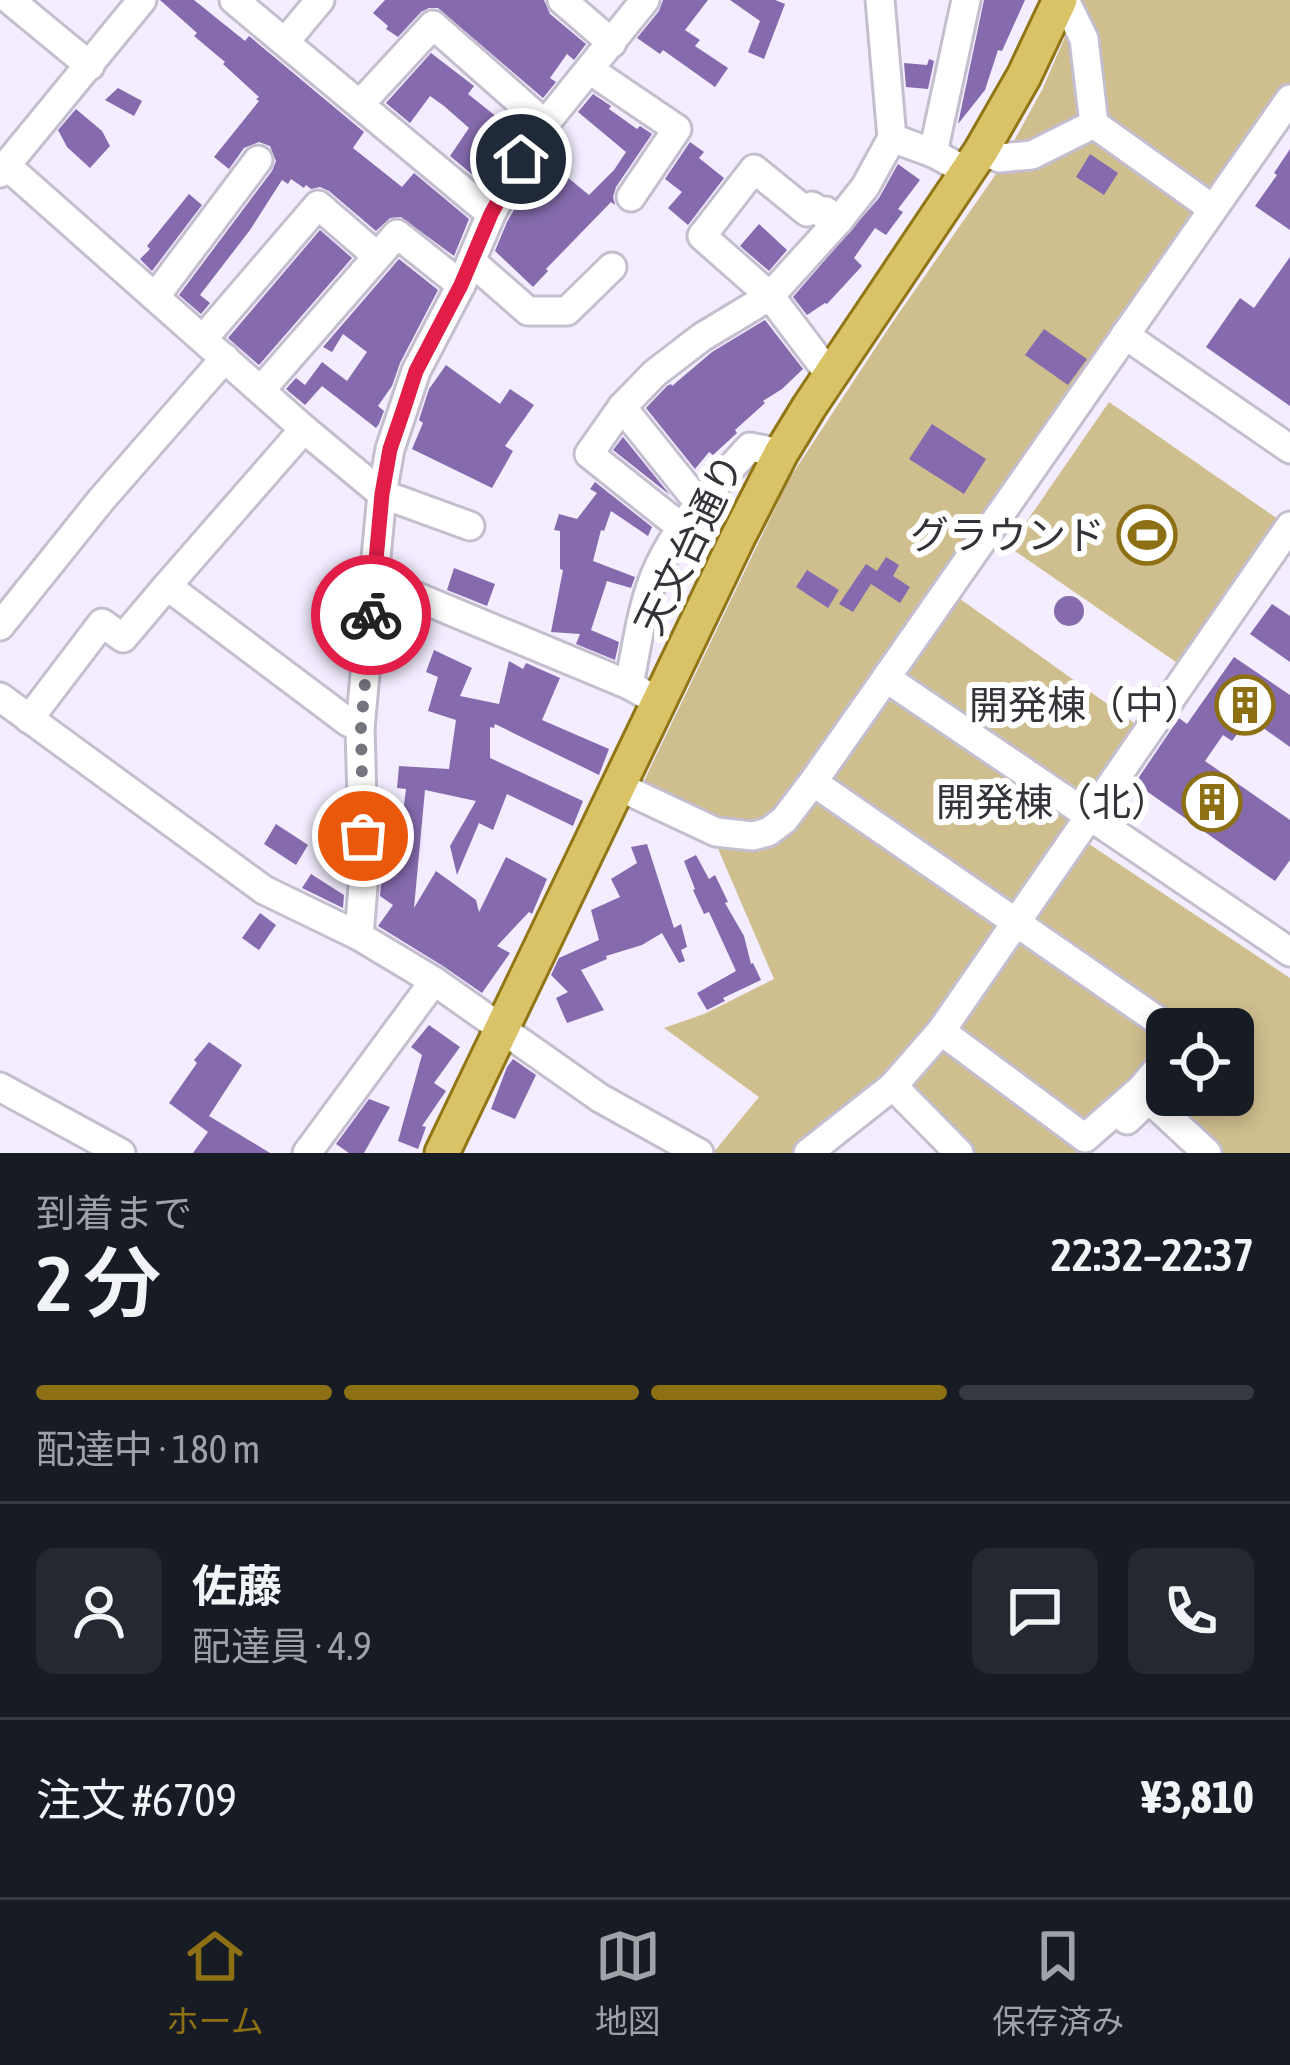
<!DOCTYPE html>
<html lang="ja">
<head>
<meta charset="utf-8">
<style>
	:root { --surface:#171b24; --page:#242831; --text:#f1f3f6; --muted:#9ea1a6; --line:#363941; --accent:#8c7013 }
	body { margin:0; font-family:"Asap Condensed","Noto Sans JP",sans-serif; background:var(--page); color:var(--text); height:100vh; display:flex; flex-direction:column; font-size:45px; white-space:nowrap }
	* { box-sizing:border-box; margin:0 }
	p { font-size:39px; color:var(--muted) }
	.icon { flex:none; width:66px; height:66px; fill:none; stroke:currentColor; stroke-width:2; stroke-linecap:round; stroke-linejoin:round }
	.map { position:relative; height:1153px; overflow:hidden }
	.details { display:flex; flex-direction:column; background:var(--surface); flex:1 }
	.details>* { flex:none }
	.controls { position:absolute; left:1146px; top:1008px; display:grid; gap:24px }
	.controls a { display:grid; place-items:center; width:108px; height:108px; border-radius:18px; background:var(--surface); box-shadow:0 6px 18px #0003; font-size:60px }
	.pin { position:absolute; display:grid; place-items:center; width:102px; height:102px; color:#fff; margin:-51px; border:6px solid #fff; border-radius:50%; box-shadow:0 3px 12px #0007 }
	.courier { position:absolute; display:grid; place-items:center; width:120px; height:120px; margin:-60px; border:9px solid #e11d48; border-radius:50%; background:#fff; color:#222; box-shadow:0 3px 15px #0007 }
	.headline em { font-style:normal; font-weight:600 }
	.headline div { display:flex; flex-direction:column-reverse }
	.headline { display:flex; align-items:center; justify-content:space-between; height:204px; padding:0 36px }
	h1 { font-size:78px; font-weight:600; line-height:90px }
	.bar { display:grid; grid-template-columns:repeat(4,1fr); gap:18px 12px; align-content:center; height:144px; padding:0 36px }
	.bar i { height:15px; border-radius:9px; background:var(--line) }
	.bar .on { background:var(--accent) }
	.bar p { grid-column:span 4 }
	.line { display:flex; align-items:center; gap:30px; padding:0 36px; border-top:3px solid var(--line) }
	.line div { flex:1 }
	.round { display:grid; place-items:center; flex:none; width:126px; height:126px; border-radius:18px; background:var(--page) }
	.tab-bar { display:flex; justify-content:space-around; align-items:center; height:168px; border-top:3px solid var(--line); background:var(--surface); font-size:33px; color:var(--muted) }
	.tab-bar a { display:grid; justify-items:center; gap:6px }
	.tab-bar .on { color:var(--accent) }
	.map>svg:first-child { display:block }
</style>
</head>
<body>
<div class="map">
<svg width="1290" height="1153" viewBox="0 0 1290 1153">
	<rect width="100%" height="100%" fill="#f3edff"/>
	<g fill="#cfbe8e" fill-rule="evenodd">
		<path d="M1081 0H1290V98L949 591 1141 728 1068 830 1290 978V1153H1217L1151 1095 1090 1153H966L882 1086 827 1147 830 1153H713L759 1097 664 1028 704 1014 774 979 704 816 642 785 789 479 892 323 994 177 1042 90ZM1167 1029H1233V1095H1167Z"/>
		<path d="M1109 402 1285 524 1186 669 1009 547Z"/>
	</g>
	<g fill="#856bae">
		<path d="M160 0H194L245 41 249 36 364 132 353 148 402 187 414 173 469 219 454 256 401 217 390 218 376 231 329 191 320 187 311 189 306 185 304 188 291 179 288 184 282 180 250 230 200 295 210 303 201 314 179 295 272 171 276 161 270 146 259 142 244 148 229 169 214 157 259 101 256 99 259 97 223 64 225 62 194 36 197 33Z"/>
		<path d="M385 0H544L550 14 586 44 574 60 567 54 550 78 556 82 543 98 438 8H429L421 12 398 37 386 29 388 26 373 13Z"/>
		<path d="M663 0H708L685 30 700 40 695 46 728 68 715 87 663 50 660 54 637 38 659 11Z"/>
		<path d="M730 0H775L785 4 764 59 748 52 760 21Z"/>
		<path d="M984 0H1025L1002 51 998 50 985 90 958 124Z"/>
		<path d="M431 53 474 86 468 94 517 133 486 186 450 156 469 128 444 106 430 96 410 123 386 103Z"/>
		<path d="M929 59 934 61 928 89 906 87 904 63 927 65Z"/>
		<path d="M118 88 142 101 134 116 105 100Z"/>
		<path d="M593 94 611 106 609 109 637 129 640 126 652 134 616 187 613 197 615 205 611 202 546 269 548 271 533 287 495 251 507 222 544 158 589 195 614 170 626 152 578 112Z"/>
		<path d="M76 109 102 131 110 146 90 168 67 147 58 130Z"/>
		<path d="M690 142 704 152 699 158 724 178 688 225 668 208 682 192 665 179Z"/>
		<path d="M1290 149V230L1255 206 1277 175 1274 173Z"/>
		<path d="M1090 154 1118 173 1104 195 1076 177Z"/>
		<path d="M898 164 920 180 898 209 903 212 886 235 875 228 854 258 862 266 827 304 825 303 807 315 793 297 879 198Z"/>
		<path d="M189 194 202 205 152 271 140 259 150 249 147 246Z"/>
		<path d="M759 224 787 250 769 271 740 246Z"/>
		<path d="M320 230 352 258 259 365 228 338Z"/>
		<path d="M1290 257V406L1206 347 1240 298 1254 308Z"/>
		<path d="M399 259 438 290 400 363 392 386 378 406 384 411 379 424 376 428 322 386 305 405 286 389 296 378 305 385 322 362 347 381 367 352 343 334 332 352 323 347Z"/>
		<path d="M765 320 803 369 782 389 763 401 765 403 735 430 737 433 713 455 709 452 695 469 646 408 667 386 671 384 672 386 712 352Z"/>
		<path d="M1044 329 1087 359 1068 385 1025 355Z"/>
		<path d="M446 365 500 404 510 389 534 405 505 446 513 451 492 488 412 449 423 423 419 420 429 389Z"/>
		<path d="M932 424 986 459 964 494 909 459Z"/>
		<path d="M623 437 670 495 613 450Z"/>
		<path d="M595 482 652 527 648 536 611 511 604 531 601 530 593 561 635 577 631 588 607 581 591 630 619 642 615 660 576 644 580 634 551 632 563 570 560 569V531L554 530 559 514 577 519 597 493 590 489Z"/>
		<path d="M886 557 899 565 893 576 910 587 900 603 871 584 853 612 839 604 866 564 877 571Z"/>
		<path d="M454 568 495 584 487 606 447 590Z"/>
		<path d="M807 570 839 590 828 608 796 587Z"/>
		<circle cx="1069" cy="611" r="15"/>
		<path d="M1272 604 1290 616V662L1250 634Z"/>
		<path d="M390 605 423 619 417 641 387 630Z"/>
		<path d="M434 650 472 668 460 696 499 704 509 661 523 669 526 663 560 678 542 720 609 749 599 775 495 724 494 728 490 727V758L583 801 573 826 507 794 493 830 479 823 457 875 450 846 476 801 425 790 414 908 436 871 476 900 479 912 506 857 547 879 532 914 529 912 497 946 510 953 482 993 443 966 378 926 393 905 380 896 381 884 398 855 406 789 397 788 399 766 449 769 456 720 428 711 438 677 426 672Z"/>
		<path d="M1234 657 1290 695V747L1249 718 1232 741 1223 735 1205 761 1290 820V860L1275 881 1135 783 1179 718 1187 724Z"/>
		<path d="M276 824 308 845 296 865 264 844Z"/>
		<path d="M647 844 674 928 681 924 687 947 681 950 685 961 679 963 662 933 642 945 606 956 607 959 581 970 604 1010 567 1023 556 998 568 992 551 975 559 958 599 940 591 910 620 897 611 879 637 863 631 847Z"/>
		<path d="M696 855 709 879 715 875 728 902 725 903 744 936 751 964 753 963 761 980 723 998 725 1001 707 1010 697 993 736 971 709 912 704 914 693 890 695 889 684 861Z"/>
		<path d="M311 874 344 895 343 908 302 888Z"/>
		<path d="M260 913 276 925 259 950 242 938Z"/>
		<path d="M429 1025 460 1047 434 1083 446 1091 422 1126 426 1127 418 1149 398 1141 422 1055 411 1047Z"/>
		<path d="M209 1042 242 1065 209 1116 270 1153H193L208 1132 169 1103 197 1063 194 1060Z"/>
		<path d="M513 1059 536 1075 515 1119 491 1109 507 1067Z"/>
		<path d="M369 1099 390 1107 364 1153H349L336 1144Z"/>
	</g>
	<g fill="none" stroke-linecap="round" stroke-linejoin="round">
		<g stroke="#c4becf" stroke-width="33">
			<g id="minor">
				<path d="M10 0 90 66"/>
				<path d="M234 0 491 214"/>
				<path d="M562 0 612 43"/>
				<path d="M880 0 892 138 933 153 968 172"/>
				<path d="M1065 0 1084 39 1094 124 1213 209"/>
				<path d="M285 42 320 0"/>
				<path d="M590 70 677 129 631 197"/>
				<path d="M360 104 433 25 545 124"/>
				<path d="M981 151 1000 158 1032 155 1094 124"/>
				<path d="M933 153 966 0"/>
				<path d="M7 166 304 429 382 494 470 526"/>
				<path d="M0 173 142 0"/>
				<path d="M472 262 528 311H567L612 267"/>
				<path d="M155 297 258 160"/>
				<path d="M1125 335 1290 449"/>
				<path d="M203 339 318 205 377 256"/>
				<path d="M830 375 770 296 702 236 754 169 807 212 812 206 823 214 826 211 839 220"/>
				<path d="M261 390 397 234 461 285"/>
				<path d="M622 407 699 503"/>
				<path d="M682 528 589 454 622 407 655 373 702 337 770 296 839 220 865 187 892 138"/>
				<path d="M374 579 629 685 659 702"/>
				<path d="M167 586 304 429"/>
				<path d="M0 626 101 500 225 358"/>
				<path d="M886 678 1290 99"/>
				<path d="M629 685C637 646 642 602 659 566 681 520 716 484 750 447L781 453"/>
				<path d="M0 697 264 890 359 936 434 981 600 1098 699 1153"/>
				<path d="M29 719 102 623 123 638 167 586 348 722 360 728"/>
				<path d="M813 782 1170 1029"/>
				<path d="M618 786 716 832 753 836 768 832 784 820 813 782 886 678 1290 952"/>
				<path d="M359 936 364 873 360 728 382 494 390 449 416 371 461 285 491 214 521 159 545 124 645 0"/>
				<path d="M941 1031 1085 1138 1141 1089 1167 1058"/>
				<path d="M893 1086 959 1153"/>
				<path d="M0 1087 121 1153"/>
				<path d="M1127 1120 1149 1099 1207 1153"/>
				<path d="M307 1153 434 981"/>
				<path d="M808 1153 893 1086 941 1031 1290 526"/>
			</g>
		</g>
		<g stroke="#907614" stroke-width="39">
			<path id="major" d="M442 1153 738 537 781 453 809 407 981 151 1024 76 1060 0"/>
		</g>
		<use href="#minor" stroke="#fff" stroke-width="27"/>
		<use href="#major" stroke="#dac266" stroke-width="33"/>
	</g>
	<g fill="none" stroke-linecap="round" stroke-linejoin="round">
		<path stroke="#78747e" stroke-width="12" stroke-dasharray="0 21.6" d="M363 836 361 728 371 615"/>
		<path stroke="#e11d48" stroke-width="15" d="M371 615 382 494 390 449 403 411 416 371 461 285 491 214 521 159"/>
	</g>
	<defs>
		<g id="stadium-ring" transform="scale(3)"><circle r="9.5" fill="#fff" stroke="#8c7013" stroke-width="1.5"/><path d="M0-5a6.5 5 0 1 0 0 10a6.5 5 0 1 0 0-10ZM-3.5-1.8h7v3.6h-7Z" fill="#8c7013"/></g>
		<g id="building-ring" transform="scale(3)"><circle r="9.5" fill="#fff" stroke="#8c7013" stroke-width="1.5"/><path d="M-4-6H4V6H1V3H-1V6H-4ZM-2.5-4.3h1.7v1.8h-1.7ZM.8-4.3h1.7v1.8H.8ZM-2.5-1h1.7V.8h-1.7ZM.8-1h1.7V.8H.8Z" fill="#8c7013"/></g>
	</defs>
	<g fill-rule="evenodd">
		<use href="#stadium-ring" x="1147" y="535"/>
		<use href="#building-ring" x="1245" y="705"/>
		<use href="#building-ring" x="1212" y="802"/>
	</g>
	<g text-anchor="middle" stroke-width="12" stroke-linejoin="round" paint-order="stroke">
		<g font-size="39" fill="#353339" stroke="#fff" text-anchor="end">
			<text x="1105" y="549">グラウンド</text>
			<text x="1203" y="719">開発棟（中）</text>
			<text x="1170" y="816">開発棟（北）</text>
		</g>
		<g font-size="39" fill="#353339" stroke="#fff">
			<text transform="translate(689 544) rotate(-64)" y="14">天文台通り</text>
		</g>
	</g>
</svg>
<div class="controls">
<a><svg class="icon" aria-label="locate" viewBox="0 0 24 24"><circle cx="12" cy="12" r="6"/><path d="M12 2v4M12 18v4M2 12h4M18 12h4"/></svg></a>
</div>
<div class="pin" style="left:363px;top:836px;background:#ea580c"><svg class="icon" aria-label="bag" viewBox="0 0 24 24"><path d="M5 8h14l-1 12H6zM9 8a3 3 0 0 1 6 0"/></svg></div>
<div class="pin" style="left:521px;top:159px;background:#1f2937"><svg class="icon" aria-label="home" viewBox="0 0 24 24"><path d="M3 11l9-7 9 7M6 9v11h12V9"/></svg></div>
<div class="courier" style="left:371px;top:615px"><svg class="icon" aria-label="bike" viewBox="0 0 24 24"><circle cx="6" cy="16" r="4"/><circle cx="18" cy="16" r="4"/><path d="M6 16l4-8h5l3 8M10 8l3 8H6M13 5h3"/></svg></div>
</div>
<section class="details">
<div class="headline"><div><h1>2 分</h1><p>到着まで</p></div><em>22:32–22:37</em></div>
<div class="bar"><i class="on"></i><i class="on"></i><i class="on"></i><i></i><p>配達中 · 180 m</p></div>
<div class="line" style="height:216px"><a class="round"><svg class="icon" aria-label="person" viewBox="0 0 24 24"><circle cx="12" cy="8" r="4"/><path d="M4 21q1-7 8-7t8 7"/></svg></a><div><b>佐藤</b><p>配達員 · 4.9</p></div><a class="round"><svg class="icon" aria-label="chat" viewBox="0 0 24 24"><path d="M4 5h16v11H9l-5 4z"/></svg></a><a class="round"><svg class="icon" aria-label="phone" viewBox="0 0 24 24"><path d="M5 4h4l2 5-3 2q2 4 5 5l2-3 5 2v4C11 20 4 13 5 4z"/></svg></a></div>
<div class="line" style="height:156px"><div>注文 #6709</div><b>¥3,810</b></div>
</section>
<nav class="tab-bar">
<a class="on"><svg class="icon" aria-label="home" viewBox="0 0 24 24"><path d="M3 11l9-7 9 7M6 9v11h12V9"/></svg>ホーム</a>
<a><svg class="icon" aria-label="map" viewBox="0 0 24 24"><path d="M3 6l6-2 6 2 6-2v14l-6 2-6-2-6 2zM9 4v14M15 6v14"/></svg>地図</a>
<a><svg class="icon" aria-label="saved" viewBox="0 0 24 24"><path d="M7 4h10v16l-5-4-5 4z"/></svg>保存済み</a>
</nav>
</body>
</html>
